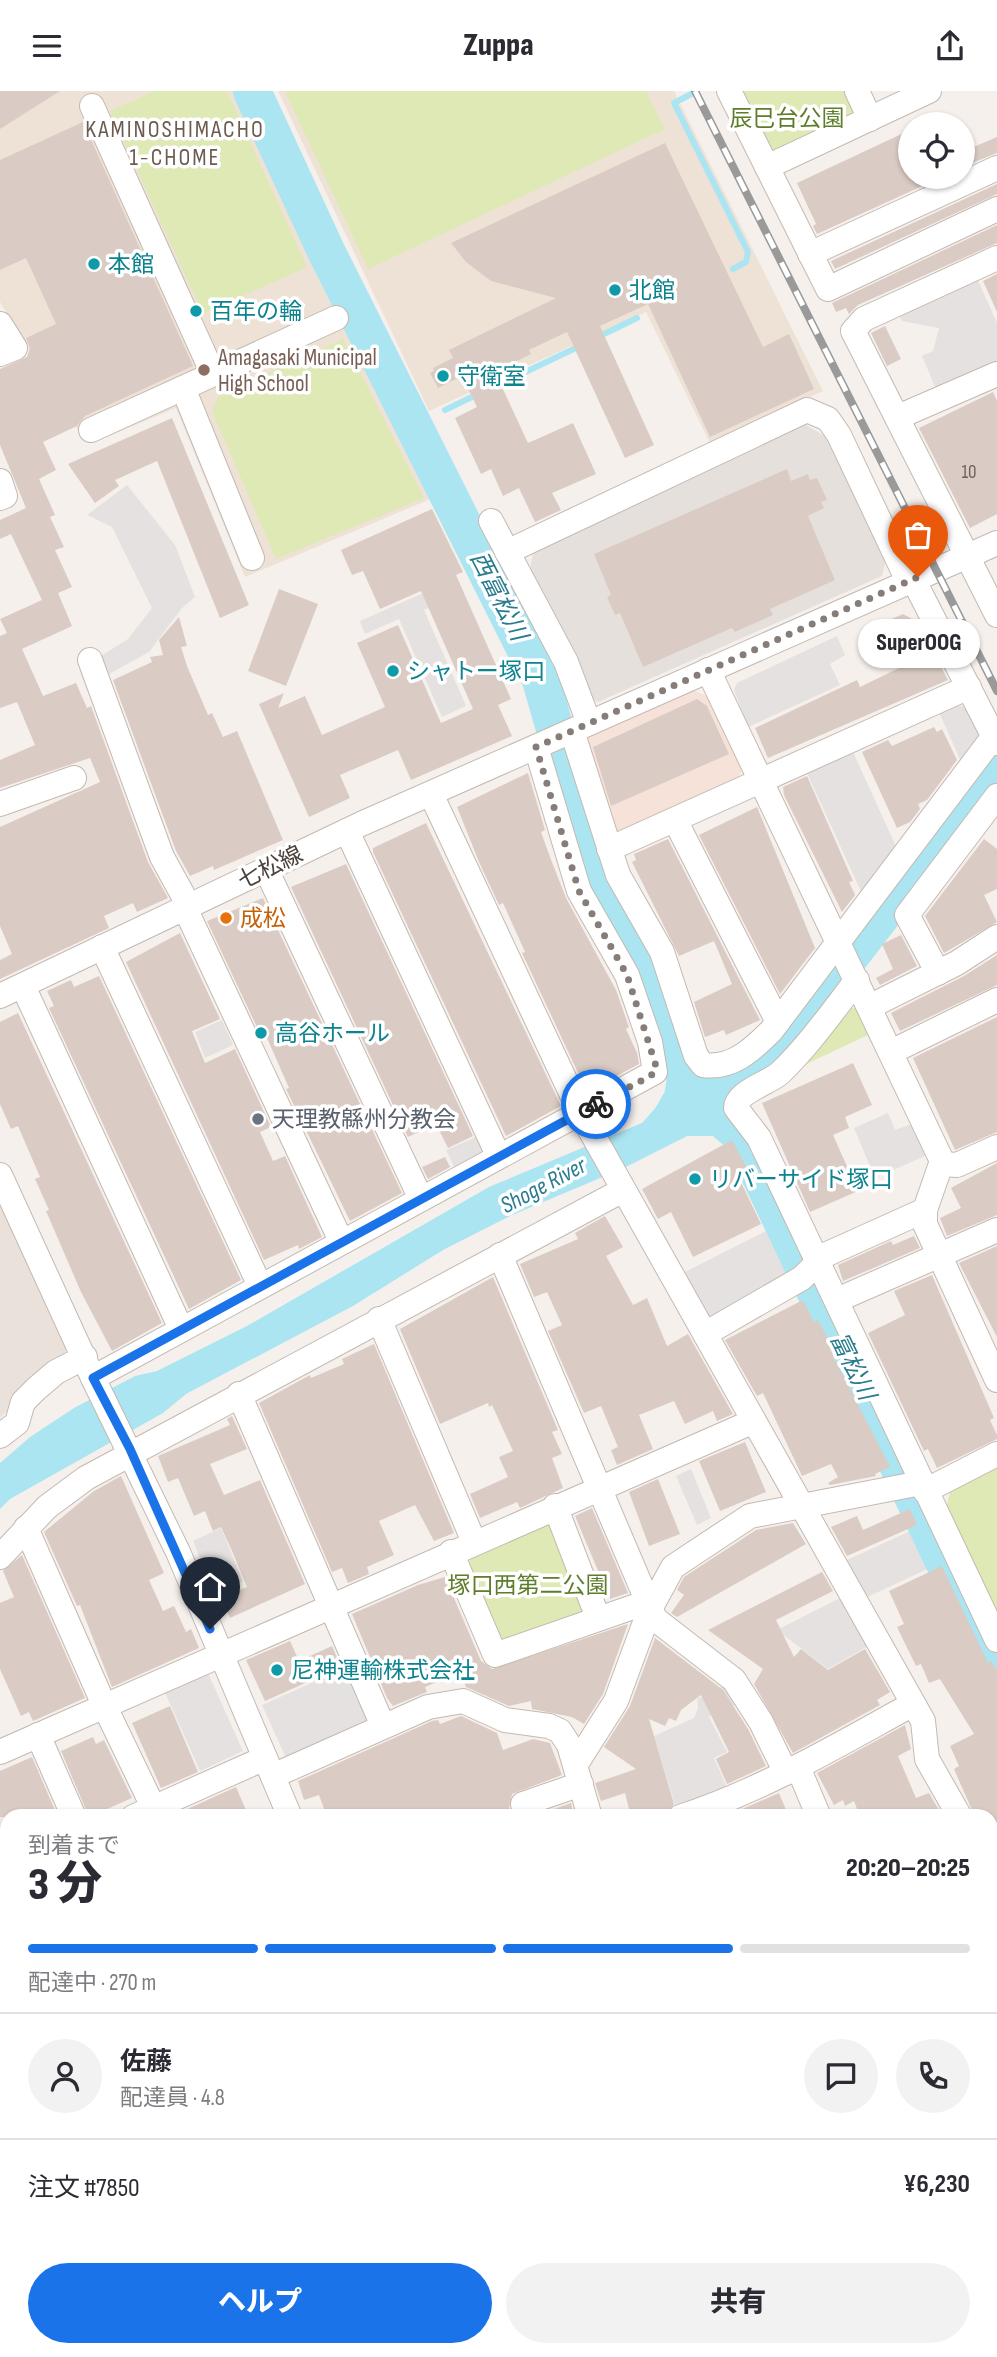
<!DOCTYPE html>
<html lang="ja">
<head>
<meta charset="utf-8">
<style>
	:root { --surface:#fff; --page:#f2f2f3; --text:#2b2b33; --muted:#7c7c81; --line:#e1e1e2; --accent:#1a73e8 }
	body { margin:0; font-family:"Sofia Sans Condensed","Noto Sans JP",sans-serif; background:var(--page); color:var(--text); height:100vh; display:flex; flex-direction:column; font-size:26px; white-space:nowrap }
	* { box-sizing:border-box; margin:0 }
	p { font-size:23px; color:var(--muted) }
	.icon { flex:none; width:38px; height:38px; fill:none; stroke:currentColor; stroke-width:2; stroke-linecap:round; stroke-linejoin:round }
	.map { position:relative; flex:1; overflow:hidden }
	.panel { position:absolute; left:0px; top:1718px; width:998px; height:548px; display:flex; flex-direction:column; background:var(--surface); border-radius:21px 21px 0 0; box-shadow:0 2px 5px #0004 }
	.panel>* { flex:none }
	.fabs { position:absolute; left:898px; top:21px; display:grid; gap:14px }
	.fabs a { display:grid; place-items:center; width:77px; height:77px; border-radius:50%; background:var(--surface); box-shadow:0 2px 5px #0004; font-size:35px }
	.pin { position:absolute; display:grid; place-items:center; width:60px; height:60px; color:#fff; margin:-72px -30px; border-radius:50% 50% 50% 0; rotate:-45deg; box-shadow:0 0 7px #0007 }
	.pin .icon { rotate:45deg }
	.courier { position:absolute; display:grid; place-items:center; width:70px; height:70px; margin:-35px; border:5px solid #1a73e8; border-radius:50%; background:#fff; color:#222; box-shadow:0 2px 9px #0007 }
	.bubble { position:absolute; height:49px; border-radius:24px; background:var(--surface); box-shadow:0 2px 5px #0004; font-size:23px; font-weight:800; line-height:49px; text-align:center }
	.summary em { font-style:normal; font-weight:800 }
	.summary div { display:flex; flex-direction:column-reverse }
	.summary { display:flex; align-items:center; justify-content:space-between; height:119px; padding:0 28px }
	h1 { font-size:46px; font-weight:800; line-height:52px }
	.bar { display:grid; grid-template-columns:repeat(4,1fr); gap:10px 7px; align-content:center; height:84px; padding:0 28px }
	.bar i { height:9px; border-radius:5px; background:var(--line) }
	.bar .active { background:var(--accent) }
	.bar p { grid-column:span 4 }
	.line { display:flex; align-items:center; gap:18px; padding:0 28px; border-top:2px solid var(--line) }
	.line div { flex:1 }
	.round { display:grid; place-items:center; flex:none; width:74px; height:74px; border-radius:37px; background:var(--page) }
	.action { display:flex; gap:14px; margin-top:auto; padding:14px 28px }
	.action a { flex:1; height:80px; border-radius:42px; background:var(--accent); color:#fff; font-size:28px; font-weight:800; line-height:80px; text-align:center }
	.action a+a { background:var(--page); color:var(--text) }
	header { display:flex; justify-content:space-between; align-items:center; height:91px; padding:0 28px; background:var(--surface); font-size:32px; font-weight:800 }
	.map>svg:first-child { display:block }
</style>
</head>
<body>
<header><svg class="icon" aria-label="menu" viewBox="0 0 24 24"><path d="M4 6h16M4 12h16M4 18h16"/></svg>Zuppa<svg class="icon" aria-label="share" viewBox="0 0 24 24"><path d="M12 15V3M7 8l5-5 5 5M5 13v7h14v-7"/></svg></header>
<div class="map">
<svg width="997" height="2266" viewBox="0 0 997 2266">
	<rect width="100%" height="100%" fill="#f6f0ec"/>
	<path fill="#eae1da" d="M0 1111 67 1257 62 1267 0 1327Z"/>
	<path fill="#f6e2d8" d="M690 598 709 606 742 678 737 691 621 742 611 739 584 663 588 642Z"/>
	<path fill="#e6e0dd" d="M806 334 826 346 886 468 882 485 598 611 591 607 530 479 533 462Z"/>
	<g fill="#eee2d6">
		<path d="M0 0H236L348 242 433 407 245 486 176 317 92 352 79 341 0 211Z"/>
		<path d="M278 0H674L823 300 710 352 646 221 429 320Z"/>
		<path d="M42 2259H477L480 2266H42Z"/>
	</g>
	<g fill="#dee9b5">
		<path d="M154 0H227L307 176 203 223 110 20Z"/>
		<path d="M285 0H646L665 38 368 178Z"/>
		<path d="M743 0H848L858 22 774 62Z"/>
		<path d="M343 248 424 407 276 468 212 320 219 304Z"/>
		<path d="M847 917H857L868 944 802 975Z"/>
		<path d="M997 1377V1523L947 1414 950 1401Z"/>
		<path d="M547 1432 556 1434 586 1517 583 1525 504 1550 498 1546 468 1473 472 1465Z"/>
		<path d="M270 2259H462L464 2266H261L260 2263Z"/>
	</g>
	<g fill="#e5e1e0">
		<path d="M977 187 997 232V272L936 298 922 265 933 260 939 237 902 230 897 221Z"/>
		<path d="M127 394 175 454 195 506 182 517 149 561 109 583 101 565 128 548 152 517 112 436 87 424Z"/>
		<path d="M457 487 463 501 424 519 466 615 442 626 399 528 365 543 360 530Z"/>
		<path d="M837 545 845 564 830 573 840 594 748 636 734 599 737 592Z"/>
		<path d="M957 613 970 619 983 647 962 673 939 621Z"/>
		<path d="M853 661 899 762 864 807 807 682Z"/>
		<path d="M222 929 233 954 205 967 195 941Z"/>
		<path d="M888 1022 895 1039 911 1033 925 1065 875 1087 854 1037Z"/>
		<path d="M481 1044 489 1061 456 1080 446 1059Z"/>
		<path d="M776 1135 798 1182 714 1226 701 1223 681 1183Z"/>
		<path d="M691 1378 711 1427 697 1434 676 1385Z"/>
		<path d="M221 1437 243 1490 215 1503 193 1450Z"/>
		<path d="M917 1437 934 1475 865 1507 847 1469Z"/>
		<path d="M842 1506 868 1555 828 1578 777 1539Z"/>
		<path d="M350 1575 369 1633 287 1669 262 1614Z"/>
		<path d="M207 1580 243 1660 200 1680 164 1599Z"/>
		<path d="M725 1594 737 1613 709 1626 727 1661 714 1667 728 1699 676 1717 654 1645 694 1627 698 1617 697 1608Z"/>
	</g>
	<path fill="#aae5f1" d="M688 969 695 988 715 990 725 1008 719 1038 693 1042 624 1077 510 1125 443 1159 353 1215 186 1303 163 1322 10 1408 0 1418V1372L30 1346 74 1317 135 1285 157 1280 247 1235 489 1096 642 1032 666 1005 669 977Z"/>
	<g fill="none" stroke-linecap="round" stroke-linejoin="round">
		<g stroke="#aae5f1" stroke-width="6">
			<path d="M697 0 674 12 748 161 746 171 733 178"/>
			<path d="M598 246 637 227"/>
			<path d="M494 296 582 254"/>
			<path d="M445 319 478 303"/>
			<path d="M412 335 421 331"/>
		</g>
		<g stroke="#aae5f1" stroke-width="38">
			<path d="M252 0 327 162 541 589 599 792 640 858 686 987 683 1007 675 1021"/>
			<path d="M675 1024C709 1002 741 989 774 964L989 685 997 681"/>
			<path d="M672 1026H720L741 1044 949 1481 997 1575"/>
		</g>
	</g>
	<g fill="#daccc4">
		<path d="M0 0H60L0 38Z"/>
		<path d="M83 31 193 275 85 325 77 335 43 351 56 379 39 388 55 424 50 426 64 456 55 459 72 496 58 502 72 535 22 558 43 605 76 592 87 617 91 615 148 771 168 807 137 821 133 812 104 825 109 837 0 888V869L12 863 0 835V736L100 691 90 667 0 697V669L35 654 17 611 0 617V545L7 542 0 528 42 509 11 443 0 448V429L26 417 0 354V278L27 266 30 257 26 247 56 233 26 167 0 179V69Z"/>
		<path d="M910 39V86H942L817 143 813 135 816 133 797 92Z"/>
		<path d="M997 46V62L962 76V61Z"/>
		<path d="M665 52 763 256 789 243 814 298 710 346 648 213 600 235 654 354 625 367 567 241 529 259 531 263 495 281 528 352 573 332 596 383 552 402 561 419 535 431 519 397 503 405 491 378 481 383 455 327 477 316 462 285 438 297 430 282 434 280 433 277 453 267 449 259 556 207 491 190 466 171 451 152Z"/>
		<path d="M997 93V103L835 178 831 170Z"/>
		<path d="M997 134V152L858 214 849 223 846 217 836 221 832 212Z"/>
		<path d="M997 183V221L983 190Z"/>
		<path d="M885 235 901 268 887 275 871 242Z"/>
		<path d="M993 301 997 310V423L970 437 919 337Z"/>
		<path d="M172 327 249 514 220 527 157 370 115 389 119 395 95 412 68 373Z"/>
		<path d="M787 378 791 390 808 383 810 389 817 387 827 409 821 411 824 417 808 425 835 489 770 518 773 524 735 541 732 537 643 576 620 522 615 524 607 506 611 504 594 463Z"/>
		<path d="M432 418 463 481 456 484 511 608 498 614 512 645 411 689 398 659 340 684 350 707 309 726 259 613 284 602 278 617 305 605 322 644 385 616 357 552 398 534 441 632 473 618 421 500 380 518 363 480 352 484 341 459Z"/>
		<path d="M279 498 318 513 286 595 248 580Z"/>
		<path d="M903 523 919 532 948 589 768 667 755 637 857 589 860 596 903 575 885 531Z"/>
		<path d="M179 526 187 555 181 556 187 575 208 624 212 622 223 646 237 640 283 749 214 779 213 775 190 785 176 760 113 589 152 571 150 566 163 564 159 549Z"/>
		<path d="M697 608 707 615 729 663 611 715 593 656Z"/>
		<path d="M934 636 937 641 942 638 957 669 927 709 918 713 920 718 910 731 897 737 862 661 888 649 892 655Z"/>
		<path d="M528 682 545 739 541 741 550 766 566 807 616 899 629 936 626 938 637 962 639 973 587 1001 522 862 525 861 503 812 499 814 479 771 457 716Z"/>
		<path d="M807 685 853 790 849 791 855 804 842 821 784 704 783 696Z"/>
		<path d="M757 716 815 857 780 903 699 744Z"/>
		<path d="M426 732 561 1015 506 1045 373 761V757Z"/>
		<path d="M668 748 760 929 726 944 724 939 705 946 694 911 732 893 714 850 679 865 632 771 636 769 634 763Z"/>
		<path d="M984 748 997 758V798L984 804 997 831 944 862 925 825Z"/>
		<path d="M346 773 473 1045 448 1057 436 1033 408 1046 291 796Z"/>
		<path d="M263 807 402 1102 350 1130 286 998 289 997 267 947 263 949 207 830Z"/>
		<path d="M180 842 220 928 192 940 205 972 235 958 271 1036 260 1041 273 1070 285 1065 322 1146 299 1158 298 1154 264 1169 126 871Z"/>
		<path d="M901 844 917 875 880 894 876 887 893 878 882 853Z"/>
		<path d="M997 864V894L900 940 891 922 964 885Z"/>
		<path d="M99 885 241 1189 189 1218 49 917 54 915 47 900 71 889 74 896Z"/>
		<path d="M18 922 162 1232 112 1260 81 1201 46 1120 49 1119 35 1088 40 1086 18 1035 11 1038 0 1013V931Z"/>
		<path d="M997 926V1041L955 1059 913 967Z"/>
		<path d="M853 972 872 1014 845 1026 849 1037 833 1044 858 1100 810 1121 762 1012Z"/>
		<path d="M732 1049 748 1079 738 1085 761 1133 693 1166 671 1121 658 1128 642 1098Z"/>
		<path d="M445 1066 450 1076 428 1088 422 1076Z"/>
		<path d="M997 1072V1124L947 1145 940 1127 961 1117 951 1097Z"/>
		<path d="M605 1125 623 1156 606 1165 633 1214 647 1207 667 1255 688 1243 733 1323 717 1330 713 1320 685 1333 674 1310 639 1324 653 1358 617 1374 611 1359 618 1356 601 1315 584 1322 548 1240 562 1234 547 1201 534 1206 520 1173 578 1148 575 1142Z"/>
		<path d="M914 1145 920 1157 843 1190 838 1174 891 1150 893 1154Z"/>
		<path d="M997 1155V1246L959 1172Z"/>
		<path d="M932 1184 994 1327 990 1329 997 1344V1348L937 1377 928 1358 924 1360 868 1242 905 1224 894 1200Z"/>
		<path d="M493 1186 558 1339 552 1341 562 1363 552 1367 563 1397 520 1417 517 1411 480 1427 470 1403 508 1386 499 1366 513 1360 492 1314 489 1316 488 1312 440 1333 400 1238Z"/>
		<path d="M803 1209 814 1231 818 1229 827 1246 835 1269 890 1376 875 1383 876 1385 830 1394 828 1392 838 1386 831 1373 802 1385 763 1302 757 1305 725 1249Z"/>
		<path d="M374 1253 454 1442 434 1450 415 1414 379 1430 394 1464 367 1476 369 1483 348 1492 342 1477 332 1481 259 1312 310 1284 311 1287 344 1273 342 1268Z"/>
		<path d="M232 1325 247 1358 210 1373 224 1404 260 1389 305 1493 230 1527 221 1507 247 1496 232 1460 221 1436 213 1440 205 1420 194 1425 178 1387 168 1391 158 1365 230 1334 227 1328Z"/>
		<path d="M745 1351 766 1401 720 1420 699 1370Z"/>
		<path d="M121 1385 164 1482 149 1489 163 1520 174 1515 186 1541 191 1538 199 1557 112 1596 80 1514 77 1515 44 1441 94 1400Z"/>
		<path d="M658 1388 680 1443 649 1455 629 1401Z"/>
		<path d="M592 1417 628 1502 610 1508 575 1425Z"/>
		<path d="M910 1418 917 1434 847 1465 831 1436 857 1425 863 1439Z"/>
		<path d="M793 1432 806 1453 677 1526 671 1522 684 1504 677 1499 684 1486 756 1439Z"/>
		<path d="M22 1464 85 1607 33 1630 29 1621 21 1625 0 1578V1512L14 1506 3 1480Z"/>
		<path d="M942 1475 988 1572 991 1570 997 1580V1747L990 1738V1726H975L954 1678 959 1675 950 1655 974 1643 940 1588 929 1592 921 1573 916 1575 897 1536 904 1533 889 1500Z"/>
		<path d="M822 1481 833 1500 776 1529 794 1566 801 1558 828 1579 865 1558 890 1601 877 1609 880 1614 793 1662 754 1593 763 1578 708 1539Z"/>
		<path d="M445 1486 481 1570 492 1578 628 1533 603 1603 584 1633 572 1626 532 1618 531 1610 509 1615 466 1596 460 1581 425 1596 427 1601 393 1615 387 1607 352 1523 418 1494Z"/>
		<path d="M655 1547 723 1599 748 1638 766 1675 727 1693 716 1668 729 1661 701 1604 681 1619 676 1630 669 1627 665 1635 649 1628 674 1713 665 1726H631L625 1702 601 1710 595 1692 636 1678 604 1656 630 1615Z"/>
		<path d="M290 1550 299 1570 332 1555 341 1576 265 1610 246 1569Z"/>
		<path d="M170 1615 198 1681 161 1697 132 1632Z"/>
		<path d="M461 1625 497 1642 503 1659 533 1648 550 1652 562 1684 512 1703 509 1717 516 1726H327L319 1704 304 1709 298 1690 432 1630 438 1629 440 1633Z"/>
		<path d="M905 1634 911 1658 898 1665 916 1707 929 1702 943 1726H860L854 1710 845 1715 843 1709 834 1714 817 1682Z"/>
		<path d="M93 1646 96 1653 104 1649 132 1707 89 1726 61 1660Z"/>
		<path d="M32 1666 58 1726H0V1680Z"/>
		<path d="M236 1696 249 1726H173L172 1725Z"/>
		<path d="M779 1702 789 1726H741L738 1720Z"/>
		<path d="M571 1712 574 1726H532Z"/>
	</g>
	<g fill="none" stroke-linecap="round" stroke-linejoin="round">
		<g stroke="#c4b9b1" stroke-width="26">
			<g id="minor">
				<path d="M729 0 828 198 997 118"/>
				<path d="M857 0 870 28"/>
				<path d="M92 15 213 283"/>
				<path d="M767 76 929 0"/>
				<path d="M810 163 997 77"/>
				<path d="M997 167 864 228 853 240 997 524"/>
				<path d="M0 233 15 257 0 263"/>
				<path d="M183 297 252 467"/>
				<path d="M898 326 997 283"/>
				<path d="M91 339 336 227"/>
				<path d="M0 390 5 405 0 407"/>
				<path d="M491 430 566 571 589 632"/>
				<path d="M507 461 807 319 828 328 839 344 908 490"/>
				<path d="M913 488 997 652"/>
				<path d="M90 569 162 766 189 815"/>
				<path d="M708 579 942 1070 925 1119V1133L997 1289"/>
				<path d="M572 640 618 784 662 861 696 965 703 974C732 978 752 959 771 940L994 645"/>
				<path d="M431 703 580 1021 923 1630 927 1668 960 1726"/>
				<path d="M0 713 74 687"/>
				<path d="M675 729 778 931"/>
				<path d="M347 740 498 1064"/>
				<path d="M609 758 969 596"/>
				<path d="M266 778 420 1106"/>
				<path d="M185 817 341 1150"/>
				<path d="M102 856 260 1195"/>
				<path d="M938 882 907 824 997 705"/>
				<path d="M857 889C832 921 809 954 780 982 769 992 736 1001 736 1017L759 1047 997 1549"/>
				<path d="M23 895 181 1238"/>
				<path d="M0 905 361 733 997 452"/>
				<path d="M869 916 957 872 997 846"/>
				<path d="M891 961 997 909"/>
				<path d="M942 1073 957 1074 997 1056"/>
				<path d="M0 1084 93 1287 178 1461 290 1726"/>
				<path d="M500 1164 655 1528 734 1589 761 1631 786 1682"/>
				<path d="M837 1209 997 1139"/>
				<path d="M379 1228 474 1451"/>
				<path d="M705 1243 802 1187 825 1164 925 1119"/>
				<path d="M93 1287 655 981 650 951 627 884 579 800 536 656"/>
				<path d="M239 1303 383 1635"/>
				<path d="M0 1345 17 1332 23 1311 36 1298 56 1281 85 1266"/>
				<path d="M925 1400 997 1363"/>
				<path d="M555 1415 598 1527"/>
				<path d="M26 1437 104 1614 158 1726"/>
				<path d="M451 1461 495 1564 633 1516 650 1518"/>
				<path d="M0 1466 47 1416 86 1387 623 1099"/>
				<path d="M38 1644 74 1726"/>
				<path d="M0 1661 754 1330"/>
				<path d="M576 1673 616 1610 650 1518 673 1476 750 1425 921 1392"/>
				<path d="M798 1676 819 1726"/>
				<path d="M273 1685 428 1616 463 1610 505 1629 549 1635 560 1640 569 1654 590 1726"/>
				<path d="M523 1713 581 1693"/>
				<path d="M133 1726 265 1667"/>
				<path d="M680 1726C763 1699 836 1655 913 1613"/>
				<path d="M990 1760 997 1764"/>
				<path d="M0 1943 7 1981"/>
				<path d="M990 1964H997"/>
				<path d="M990 2146 997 2142"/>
				<path d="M990 2218 997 2231"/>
				<path d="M500 2259 503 2266"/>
				<path d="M649 2259 652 2266"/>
				<path d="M29 2266 30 2259"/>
				<path d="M752 2266 765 2259"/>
			</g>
		</g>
		<use href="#minor" stroke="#fff" stroke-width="24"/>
		<g stroke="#9a9a9a" stroke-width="8">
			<path id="rail" d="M695 0 997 600"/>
		</g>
		<use href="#rail" stroke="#fff" stroke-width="5" stroke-dasharray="16" stroke-linecap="butt"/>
	</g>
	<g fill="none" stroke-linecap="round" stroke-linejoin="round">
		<path stroke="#867d78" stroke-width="7" stroke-dasharray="0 12.6" d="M596 1013 649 986 655 981 656 975 627 884 579 800 536 656 918 486"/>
		<path stroke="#1a73e8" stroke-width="9" d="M210 1538 130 1358 93 1287 596 1013"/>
	</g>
	<g fill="#0f9aa8" stroke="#fff" stroke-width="2.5">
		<circle cx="94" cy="173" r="7"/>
		<circle cx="615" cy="199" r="7"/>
		<circle cx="196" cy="220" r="7"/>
		<circle cx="443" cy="285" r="7"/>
		<circle cx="393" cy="580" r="7"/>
		<circle cx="261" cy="942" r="7"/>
		<circle cx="695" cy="1088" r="7"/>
		<circle cx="277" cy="1579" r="7"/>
	</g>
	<circle fill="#8d6e63" stroke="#fff" stroke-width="2.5" cx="204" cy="279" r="7"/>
	<circle fill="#e8710a" stroke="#fff" stroke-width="2.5" cx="226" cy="827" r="7"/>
	<circle fill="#6b7280" stroke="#fff" stroke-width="2.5" cx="258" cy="1028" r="7"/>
	<g text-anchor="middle" stroke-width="7" stroke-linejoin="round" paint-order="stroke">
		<g font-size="19" fill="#6e625c">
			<text x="969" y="387">10</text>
		</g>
		<g font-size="23" fill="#5e7d2b" stroke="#fff">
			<text x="787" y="35">辰巳台公園</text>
			<text x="528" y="1502">塚口西第二公園</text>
		</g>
		<g font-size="23" fill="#0d838f" stroke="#fff" text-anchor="start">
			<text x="108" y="181">本館</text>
			<text x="629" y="207">北館</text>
			<text x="210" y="228">百年の輪</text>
			<text x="457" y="293">守衛室</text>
			<text x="407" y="588">シャトー塚口</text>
			<text x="275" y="950">高谷ホール</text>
			<text x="709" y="1096">リバーサイド塚口</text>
			<text x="291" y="1587">尼神運輸株式会社</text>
		</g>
		<g font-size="23" fill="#785e54" stroke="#fff" text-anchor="start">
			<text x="218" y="274">Amagasaki Municipal<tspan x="218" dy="26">High School</tspan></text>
		</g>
		<g font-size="23" fill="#4a3f39" stroke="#fff">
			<text transform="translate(270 776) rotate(-26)" y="8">七松線</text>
		</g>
		<g font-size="23" fill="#c56008" stroke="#fff" text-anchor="start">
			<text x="240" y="835">成松</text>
		</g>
		<g font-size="23" fill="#5b616d" stroke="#fff" text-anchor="start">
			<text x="272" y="1036">天理教緜州分教会</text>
		</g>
		<g font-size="24" letter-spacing="2" fill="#6d5b50" stroke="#fff">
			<text x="175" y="46">KAMINOSHIMACHO<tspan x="175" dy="28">1-CHOME</tspan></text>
		</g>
		<g font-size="24" font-style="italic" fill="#297c8e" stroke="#fff">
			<text transform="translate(499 505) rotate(63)" y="8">西富松川</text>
			<text transform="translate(543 1094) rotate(-28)" y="8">Shoge River</text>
			<text transform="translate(853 1275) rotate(64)" y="8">富松川</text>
		</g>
	</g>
</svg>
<div class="fabs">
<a><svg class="icon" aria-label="locate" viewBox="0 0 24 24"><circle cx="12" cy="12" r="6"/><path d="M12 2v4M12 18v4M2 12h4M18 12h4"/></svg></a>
</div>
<div class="pin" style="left:918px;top:486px;background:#ea580c"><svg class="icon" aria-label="bag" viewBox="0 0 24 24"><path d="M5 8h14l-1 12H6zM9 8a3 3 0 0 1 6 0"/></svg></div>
<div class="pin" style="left:210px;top:1538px;background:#1f2937"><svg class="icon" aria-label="home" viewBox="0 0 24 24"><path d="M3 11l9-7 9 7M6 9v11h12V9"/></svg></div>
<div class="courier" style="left:596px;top:1013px"><svg class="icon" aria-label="bike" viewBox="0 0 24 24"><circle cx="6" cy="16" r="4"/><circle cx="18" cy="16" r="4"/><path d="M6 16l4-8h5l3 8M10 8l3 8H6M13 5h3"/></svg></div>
<div class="bubble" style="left:858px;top:528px;width:122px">SuperOOG</div>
<section class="panel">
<div class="summary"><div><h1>3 分</h1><p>到着まで</p></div><em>20:20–20:25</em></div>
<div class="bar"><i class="active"></i><i class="active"></i><i class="active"></i><i></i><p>配達中 · 270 m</p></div>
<div class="line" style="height:126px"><a class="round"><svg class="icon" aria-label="person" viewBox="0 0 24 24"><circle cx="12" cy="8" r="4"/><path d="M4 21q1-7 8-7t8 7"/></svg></a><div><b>佐藤</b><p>配達員 · 4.8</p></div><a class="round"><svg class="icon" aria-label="chat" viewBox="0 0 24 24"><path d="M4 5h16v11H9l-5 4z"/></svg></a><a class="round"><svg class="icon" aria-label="phone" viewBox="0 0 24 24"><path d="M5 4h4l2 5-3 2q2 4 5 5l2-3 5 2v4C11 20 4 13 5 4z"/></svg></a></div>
<div class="line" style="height:91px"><div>注文 #7850</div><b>¥6,230</b></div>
<div class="action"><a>ヘルプ</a><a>共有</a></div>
</section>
</div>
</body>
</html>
